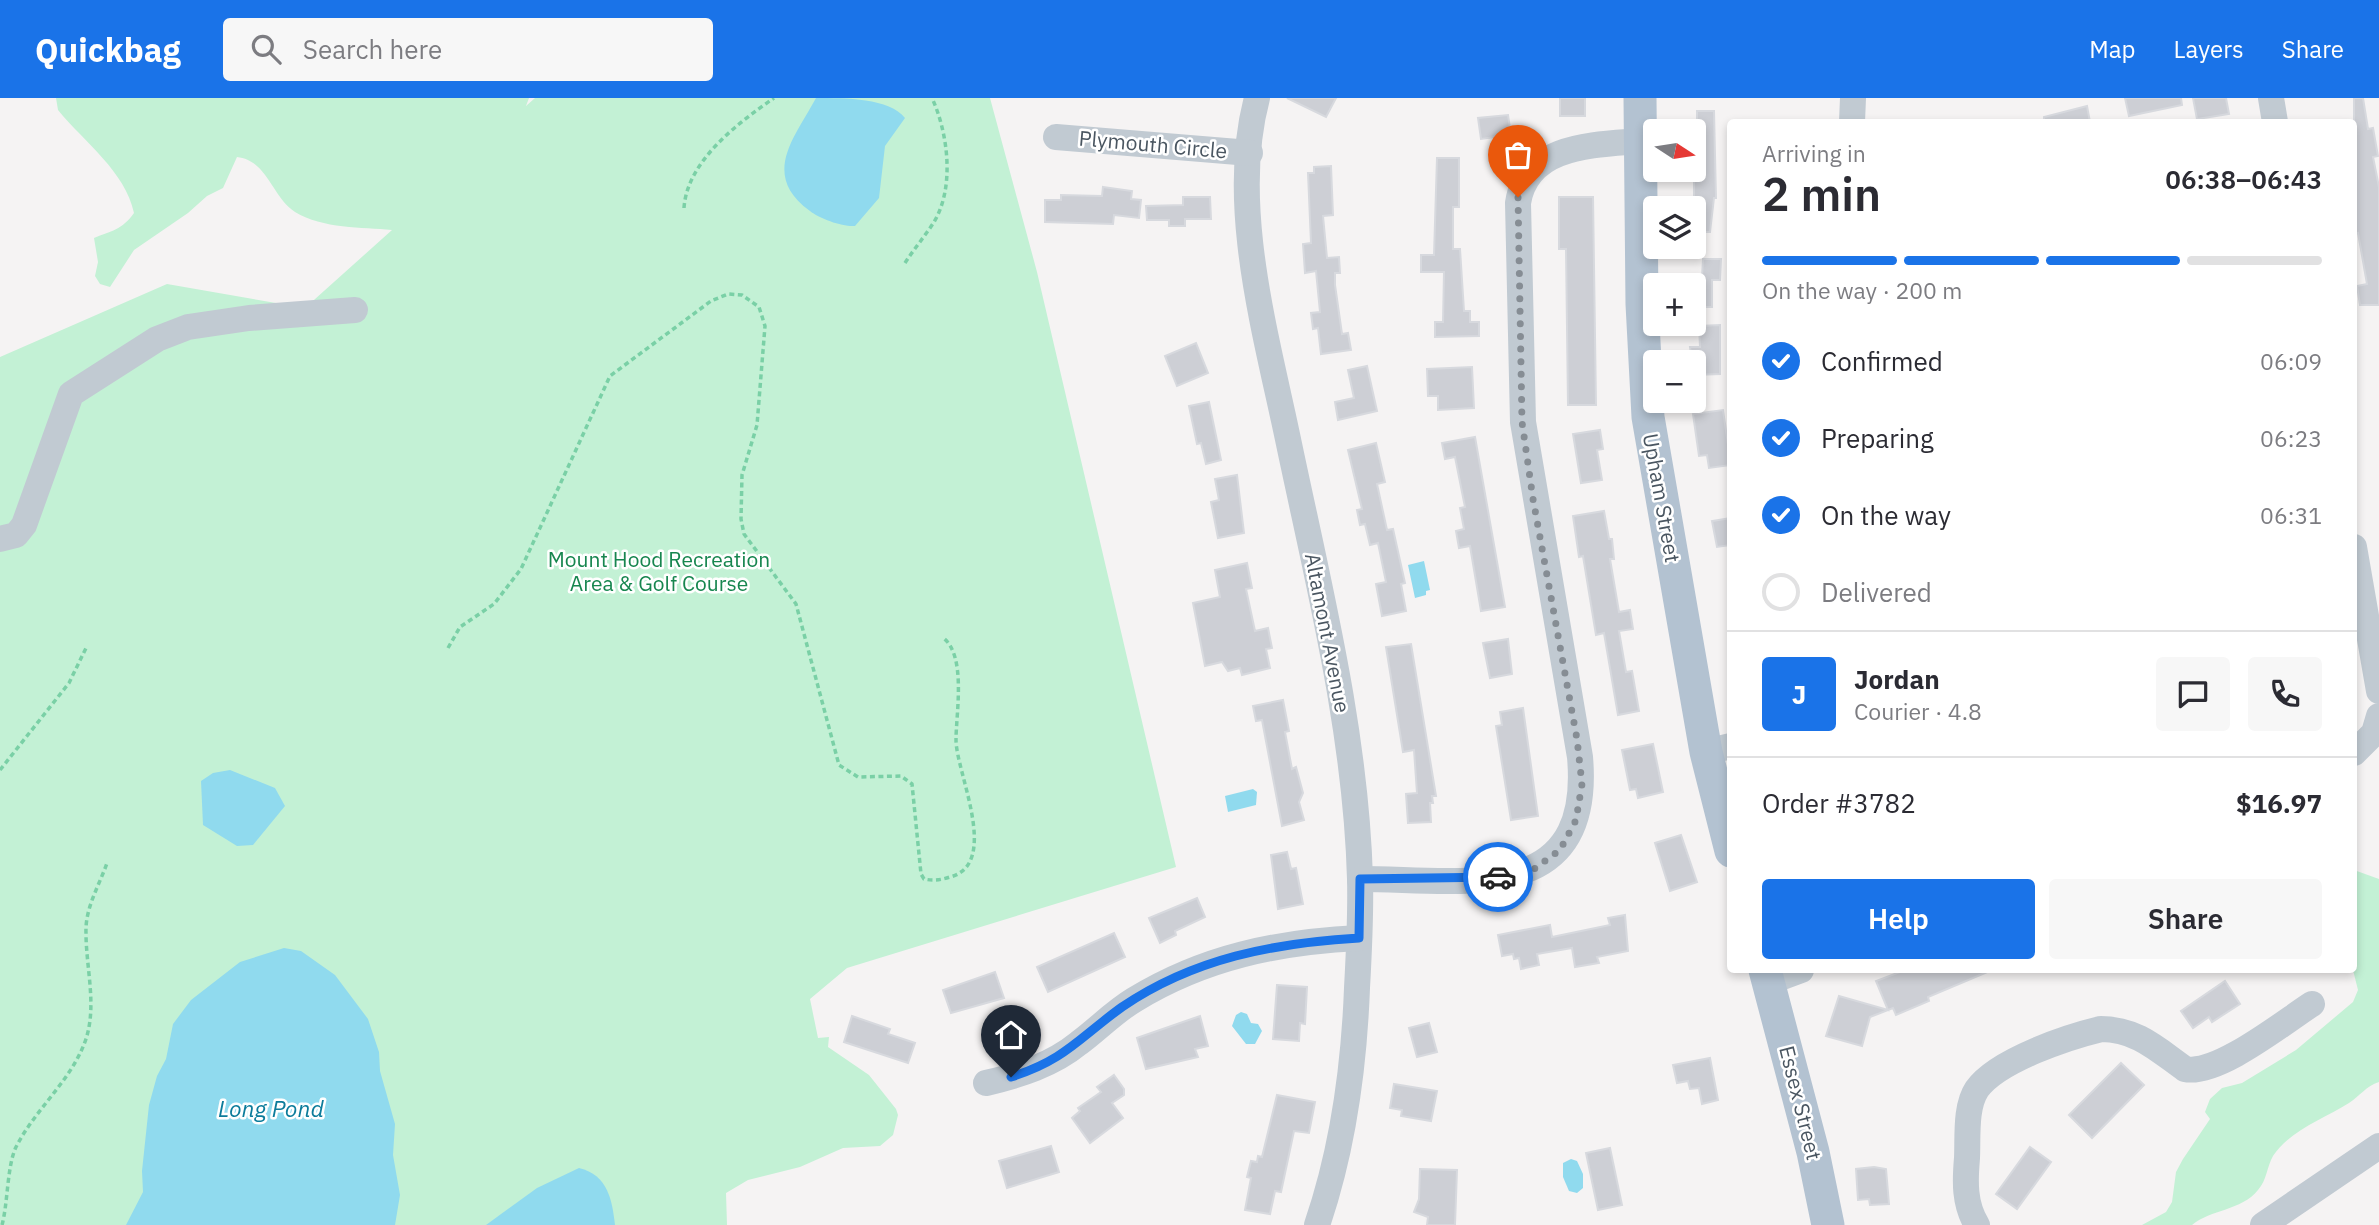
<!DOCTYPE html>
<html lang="en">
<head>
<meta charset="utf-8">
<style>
	:root { --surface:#fff; --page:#f7f7f7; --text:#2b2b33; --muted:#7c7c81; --line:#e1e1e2; --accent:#1a73e8 }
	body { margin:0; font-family:"IBM Plex Sans",sans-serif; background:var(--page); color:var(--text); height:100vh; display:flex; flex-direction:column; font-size:26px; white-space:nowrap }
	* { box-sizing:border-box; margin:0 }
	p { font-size:23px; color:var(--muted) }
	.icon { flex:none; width:38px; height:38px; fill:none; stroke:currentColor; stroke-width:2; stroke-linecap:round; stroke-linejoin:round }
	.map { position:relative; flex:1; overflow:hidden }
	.drawer { position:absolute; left:1727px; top:21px; width:630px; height:854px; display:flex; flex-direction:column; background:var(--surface); border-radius:7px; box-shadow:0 4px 10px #0003 }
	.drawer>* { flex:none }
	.needle { width:46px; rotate:102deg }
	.controls { position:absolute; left:1643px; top:21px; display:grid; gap:14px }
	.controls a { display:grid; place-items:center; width:63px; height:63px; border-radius:7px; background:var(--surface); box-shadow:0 4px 10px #0003; font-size:35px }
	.pin { position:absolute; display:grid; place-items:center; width:60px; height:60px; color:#fff; margin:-72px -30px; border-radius:50% 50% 50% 0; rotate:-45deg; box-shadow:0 0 7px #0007 }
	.pin .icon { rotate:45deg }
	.courier { position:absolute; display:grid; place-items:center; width:70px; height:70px; margin:-35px; border:5px solid #1a73e8; border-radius:50%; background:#fff; color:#222; box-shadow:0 2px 9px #0007 }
	.head em { font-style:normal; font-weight:600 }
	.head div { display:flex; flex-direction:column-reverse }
	.head { display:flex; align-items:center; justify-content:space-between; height:119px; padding:0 35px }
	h1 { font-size:46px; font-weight:600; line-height:52px }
	.bar { display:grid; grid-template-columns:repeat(4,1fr); gap:10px 7px; align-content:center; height:84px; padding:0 35px }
	.bar i { height:9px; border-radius:5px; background:var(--line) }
	.bar .selected { background:var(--accent) }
	.bar p { grid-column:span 4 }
	.line { display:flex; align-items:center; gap:18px; padding:0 35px; border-top:2px solid var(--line) }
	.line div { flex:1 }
	.round { display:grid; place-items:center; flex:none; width:74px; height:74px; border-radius:7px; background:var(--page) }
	ol { padding:0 35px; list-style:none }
	li { display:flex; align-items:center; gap:21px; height:77px }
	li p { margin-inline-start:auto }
	li .icon { padding:7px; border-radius:50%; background:var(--accent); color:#fff; stroke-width:4 }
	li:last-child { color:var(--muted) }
	li i { width:38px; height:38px; border:4px solid var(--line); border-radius:50% }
	.button { display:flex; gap:14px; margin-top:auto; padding:14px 35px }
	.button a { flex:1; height:80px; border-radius:7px; background:var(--accent); color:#fff; font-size:28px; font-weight:600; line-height:80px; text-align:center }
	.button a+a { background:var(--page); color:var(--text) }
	header { display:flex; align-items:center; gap:42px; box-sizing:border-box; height:98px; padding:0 35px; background:var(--accent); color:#fff }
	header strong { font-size:33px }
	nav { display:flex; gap:38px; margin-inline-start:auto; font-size:24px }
	.search { width:490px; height:63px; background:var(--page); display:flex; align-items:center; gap:18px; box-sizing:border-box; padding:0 24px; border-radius:7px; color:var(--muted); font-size:26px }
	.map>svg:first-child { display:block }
</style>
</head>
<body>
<header>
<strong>Quickbag</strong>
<div class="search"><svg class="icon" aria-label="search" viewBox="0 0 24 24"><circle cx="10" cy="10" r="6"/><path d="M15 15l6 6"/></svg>Search here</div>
<nav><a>Map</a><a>Layers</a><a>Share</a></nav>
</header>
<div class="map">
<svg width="2379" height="1127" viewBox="0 0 2379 1127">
	<rect width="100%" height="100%" fill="#f5f3f3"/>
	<g fill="#c3f1d5">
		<path d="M56 0H529L526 8 535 0H990L1037 174 1176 769 847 870 810 901 818 940 829 939 828 949 869 977 896 1011 898 1017 893 1037 880 1048 843 1050 800 1069 748 1082 726 1095 727 1127H0V259L167 186 305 210 392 132C362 129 323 131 295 114 272 99 267 62 237 59L223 90 207 98 188 115 134 152 110 189 100 186 95 178 98 164 94 140C111 133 122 132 134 115 125 73 85 45 58 12Z"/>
		<path d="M2354 772 2379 781V984C2366 988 2360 998 2349 1005 2324 1021 2290 1032 2273 1058 2267 1068 2267 1082 2258 1092 2241 1113 2211 1111 2192 1127H2142L2166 1114 2172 1104 2176 1074 2183 1061 2210 1021 2205 1014 2210 1001 2222 990 2242 985 2296 952 2353 904 2358 892 2353 872Z"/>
	</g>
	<g fill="#90daee">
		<path d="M816 0C845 0 890 0 905 20L885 48 879 100 855 128C843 129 820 121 810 113 760 77 795 39 816 0Z"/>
		<path d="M1424 463 1430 492 1426 493V497L1415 500 1408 467Z"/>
		<path d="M230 672 275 690 285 708 253 747 237 748 203 727 201 683 213 675Z"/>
		<path d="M1253 691 1257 694 1256 707 1228 714 1225 698Z"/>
		<path d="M284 850 301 853 335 877 368 921 379 954 380 973 395 1026 393 1057 400 1097 395 1127H126L143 1094 142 1073 149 1007 157 978 166 961 173 926 191 902 240 864Z"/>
		<path d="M1241 914 1247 916 1251 925 1258 926 1262 933 1255 946H1246L1232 928 1236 917Z"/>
		<path d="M1571 1061 1577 1063 1583 1076V1090L1577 1095 1569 1093 1563 1079V1065Z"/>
		<path d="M579 1070C608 1077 612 1102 615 1127H486L537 1090Z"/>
	</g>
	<g fill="#cdcfd5" stroke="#d7d9de" stroke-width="2">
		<path d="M1287 0H1336L1326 19Z"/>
		<rect x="1560" y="0" width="25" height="18"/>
		<path d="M2125 0H2181L2182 7 2129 18Z"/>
		<path d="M2193 0H2226L2229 16 2197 21Z"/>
		<path d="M2354 0H2363L2368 31 2373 30 2378 58 2373 59 2379 89V207H2360L2357 188 2367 186 2358 135 2354 136Z"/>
		<path d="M2087 8 2090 24H2044V19Z"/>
		<path d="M1697 13H1714L1716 100H1714L1710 134H1694V30H1697Z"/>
		<path d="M1508 17 1511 37 1481 41 1478 20Z"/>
		<path d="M1437 60H1459V109H1453V151H1460L1464 213H1470V224H1479V238L1435 239V224H1443L1444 174H1421V157H1434Z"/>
		<path d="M1331 68 1333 117 1323 118 1327 160 1339 159 1340 175H1335V187L1342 236 1348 235 1351 252 1321 256 1318 230 1313 231 1311 215 1320 214 1316 173 1305 175 1303 146 1311 145 1308 75H1314V69Z"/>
		<path d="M1103 89 1132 93 1131 101 1141 102 1139 120 1114 117 1113 126 1045 124V102H1061V97L1102 98Z"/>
		<path d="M1183 99H1210L1211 121H1185V128H1169V122H1147L1146 108 1183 107Z"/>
		<path d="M1559 99H1593L1596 307H1568L1566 151H1559Z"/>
		<path d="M1703 161H1721L1720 182H1712V209H1694V179H1702Z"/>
		<path d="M1720 227V276L1694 277 1690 249H1700L1699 228Z"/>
		<path d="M1196 245 1208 275 1177 288 1165 258Z"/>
		<path d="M1367 268 1377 313 1338 322 1335 304 1354 300 1348 272Z"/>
		<path d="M1472 269 1474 310 1438 312V298H1428L1427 271Z"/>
		<path d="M1209 304 1221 362 1206 366 1201 345 1197 346 1189 308Z"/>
		<path d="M1723 312 1731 367 1709 370 1707 357 1699 358 1693 316Z"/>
		<path d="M1600 332 1603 351 1597 352 1602 382 1581 385 1573 336Z"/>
		<path d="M1475 339 1505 509 1481 513 1470 448 1459 450 1456 433 1464 431 1460 410 1465 409 1455 359 1445 361 1442 345Z"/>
		<path d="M1376 345 1385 384 1377 386 1387 432 1393 431 1405 485 1401 486 1406 513 1382 518 1376 486 1386 484 1378 445 1370 447 1365 426 1360 427 1357 412 1362 411 1348 352Z"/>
		<path d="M1237 377 1244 435 1218 440 1211 404 1219 402 1215 381Z"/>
		<path d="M1604 413 1609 441H1612L1614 461H1610L1619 514 1630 512 1633 531 1619 533 1626 574 1632 573 1639 613 1618 617 1604 535 1596 537 1583 458 1579 459 1573 418Z"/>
		<path d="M1731 420V447L1717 449 1712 423Z"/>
		<path d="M1247 465 1252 490 1246 491 1255 533 1268 530 1272 550 1266 551 1270 570 1242 577 1240 570 1228 573 1222 564 1205 568 1193 505 1220 499 1215 472Z"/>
		<path d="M1508 541 1512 576 1490 580 1483 545Z"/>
		<path d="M1411 546 1436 698H1432L1433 705H1430L1431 724 1408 725 1406 696 1417 695 1414 652 1403 654 1386 549Z"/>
		<path d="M1283 602 1289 633 1285 634 1292 671 1296 669 1303 695 1299 704 1304 722 1282 728 1262 622 1256 623 1253 608Z"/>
		<path d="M1523 610 1538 718 1511 722 1496 628 1502 627 1500 614Z"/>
		<path d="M1653 646 1663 694 1638 700 1636 691 1630 692 1622 652Z"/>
		<path d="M1681 737 1697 784 1670 793 1655 745Z"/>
		<path d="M1287 754 1291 771 1296 770 1303 806 1278 811 1271 757Z"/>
		<path d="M1197 800 1205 819 1175 833 1176 837 1160 845 1149 820Z"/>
		<path d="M1625 817 1628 853 1597 859 1599 865 1575 869 1572 850 1537 856 1539 867 1521 871 1519 860 1514 861 1513 856 1502 858 1498 837 1550 827 1552 839 1610 827 1608 820Z"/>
		<path d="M1114 835 1125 859 1048 894 1037 869Z"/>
		<path d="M1905 872H1992L1928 899 1929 903 1896 917 1893 910 1870 919 1862 948 1826 938 1839 898 1888 912 1876 883Z"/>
		<path d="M995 874 1004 900 951 915 943 892Z"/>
		<path d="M2225 883 2240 906 2212 924 2209 919 2193 930 2181 913Z"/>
		<path d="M1277 887 1307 889 1305 926 1300 925 1299 943 1273 941Z"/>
		<path d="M852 918 890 931 888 936 915 945 908 965 844 944Z"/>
		<path d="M1200 918 1208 948 1195 951 1198 959 1146 971 1137 940Z"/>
		<path d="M1429 925 1437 954 1417 959 1409 930Z"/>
		<path d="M1710 960 1718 1002 1702 1006 1699 990 1690 991 1688 983 1677 985 1673 967Z"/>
		<path d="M2121 965 2144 987 2092 1040 2069 1017Z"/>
		<path d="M1114 977 1124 991V997L1112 1005 1123 1020 1090 1045 1072 1020 1080 1013 1078 1010 1101 994 1097 989Z"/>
		<path d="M1394 986 1437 993 1431 1023 1401 1018 1402 1012 1390 1010Z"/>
		<path d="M1277 997 1315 1004 1309 1035 1294 1033 1281 1094 1275 1093 1270 1116 1245 1112 1251 1080 1247 1079 1251 1063 1257 1064 1258 1058 1262 1059Z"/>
		<path d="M1051 1048 1059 1074 1007 1090 999 1063Z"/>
		<path d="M2030 1049 2051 1064 2017 1111 1996 1096Z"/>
		<path d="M1610 1050 1622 1107 1598 1112 1586 1055Z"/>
		<path d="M1874 1069 1886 1071 1889 1106 1870 1107 1869 1101 1858 1102 1856 1071Z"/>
		<path d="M1420 1071 1457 1072 1455 1127H1427L1428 1119 1414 1114 1419 1101Z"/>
	</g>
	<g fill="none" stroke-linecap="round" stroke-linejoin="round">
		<g stroke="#7ad0a6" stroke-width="3.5" stroke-dasharray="5 3.5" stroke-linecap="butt">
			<path d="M684 110C687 63 738 25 774 0"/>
			<path d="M905 165C914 151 925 138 934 124 955 89 948 35 932 0"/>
			<path d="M448 550 460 529 494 506 521 471 610 278 711 203 728 196 742 197 759 209 765 228 757 327 742 377 741 421 744 436 796 506 839 667 858 679 901 678 912 686 921 776 924 781C933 783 941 782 950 779 1001 766 956 674 956 642 956 615 967 556 942 539"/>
			<path d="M0 672 69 585 86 550"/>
			<path d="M2 1127C8 1105 7 1068 16 1049 36 1010 72 982 86 941 97 907 86 870 86 835 85 810 99 788 107 765"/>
		</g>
		<g stroke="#c1cad2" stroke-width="26">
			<path d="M1257 0C1228 108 1267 239 1289 346 1319 489 1356 634 1360 781 1361 818 1359 854 1357 890 1354 970 1343 1051 1317 1127"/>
			<path d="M2271 0 2275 24"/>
			<path d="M1852 24 1853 0"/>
			<path d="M1056 39 1250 55"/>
			<path d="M0 441 16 437 24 427 71 296 157 241 188 229 249 220 355 212"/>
			<path d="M2354 449 2379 593"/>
			<path d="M1706 654 1731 648"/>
			<path d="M2354 655 2374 635 2379 618"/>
			<path d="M1360 781C1463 781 1593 809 1580 659L1523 324 1518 105C1527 46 1595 47 1641 43"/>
			<path d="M1769 884 1801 872"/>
			<path d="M986 985C1020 977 1052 967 1079 945 1098 931 1114 914 1134 902 1204 859 1278 844 1359 840"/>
			<path d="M1977 1127C1964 1106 1965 1083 1967 1060 1968 1039 1965 1009 1977 991 1998 962 2068 939 2101 931 2137 931 2158 952 2185 971 2217 978 2284 924 2312 906"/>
			<path d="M2263 1127 2379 1048"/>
		</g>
		<g stroke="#b3c2d1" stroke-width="33">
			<path d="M1640 0 1642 206 1648 319 1706 654 1731 753"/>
			<path d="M1765 872 1813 1054 1828 1127"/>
		</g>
	</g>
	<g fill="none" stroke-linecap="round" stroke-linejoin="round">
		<path stroke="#868d94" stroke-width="7" stroke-dasharray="0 12.6" d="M1498 779 1534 771 1560 752 1576 722 1582 686 1577 641 1533 401 1522 324 1518 99"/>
		<path stroke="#1a73e8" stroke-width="9" d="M1011 979C1065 962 1079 940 1122 909 1194 860 1274 845 1359 840L1360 781 1498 779"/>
	</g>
	<g text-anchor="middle" stroke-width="5" stroke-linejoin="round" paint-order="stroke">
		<g font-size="21" fill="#4a5661" stroke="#fff">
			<text transform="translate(1153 47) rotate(5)" y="7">Plymouth Circle</text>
			<text transform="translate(1661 400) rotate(80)" y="7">Upham Street</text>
			<text transform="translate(1327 535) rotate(79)" y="7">Altamont Avenue</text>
			<text transform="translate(1800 1005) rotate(76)" y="7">Essex Street</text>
		</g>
		<g font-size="21" fill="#17864f" stroke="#fff">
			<text x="659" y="469">Mount Hood Recreation<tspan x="659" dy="24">Area &amp; Golf Course</tspan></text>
		</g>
		<g font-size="23" font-style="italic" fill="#0c7c9b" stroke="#fff">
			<text x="271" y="1019">Long Pond</text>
		</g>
	</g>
</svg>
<div class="controls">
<a><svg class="needle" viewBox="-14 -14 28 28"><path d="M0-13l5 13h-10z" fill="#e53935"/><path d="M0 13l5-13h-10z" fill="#7c7c81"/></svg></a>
<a><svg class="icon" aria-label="layers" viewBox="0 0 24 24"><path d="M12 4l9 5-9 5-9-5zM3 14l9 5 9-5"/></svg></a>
<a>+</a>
<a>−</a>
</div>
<div class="pin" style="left:1518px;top:99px;background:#ea580c"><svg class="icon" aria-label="bag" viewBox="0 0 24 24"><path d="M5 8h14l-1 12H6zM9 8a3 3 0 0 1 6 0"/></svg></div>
<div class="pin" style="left:1011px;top:979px;background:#1f2937"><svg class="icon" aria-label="home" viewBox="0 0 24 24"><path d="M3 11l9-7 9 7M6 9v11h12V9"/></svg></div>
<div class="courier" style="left:1498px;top:779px"><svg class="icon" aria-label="car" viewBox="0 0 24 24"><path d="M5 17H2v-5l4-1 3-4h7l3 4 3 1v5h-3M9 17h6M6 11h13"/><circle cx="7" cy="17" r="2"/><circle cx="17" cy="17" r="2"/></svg></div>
<section class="drawer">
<div class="head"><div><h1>2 min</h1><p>Arriving in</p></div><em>06:38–06:43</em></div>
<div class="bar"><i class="selected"></i><i class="selected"></i><i class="selected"></i><i></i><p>On the way · 200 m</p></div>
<ol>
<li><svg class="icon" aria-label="check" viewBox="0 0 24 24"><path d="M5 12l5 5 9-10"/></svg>Confirmed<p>06:09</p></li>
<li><svg class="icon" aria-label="check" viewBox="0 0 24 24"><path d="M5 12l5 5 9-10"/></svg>Preparing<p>06:23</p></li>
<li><svg class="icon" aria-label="check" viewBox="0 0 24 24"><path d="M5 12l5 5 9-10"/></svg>On the way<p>06:31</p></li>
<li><i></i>Delivered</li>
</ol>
<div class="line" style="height:126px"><b class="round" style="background:var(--accent);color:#fff">J</b><div><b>Jordan</b><p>Courier · 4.8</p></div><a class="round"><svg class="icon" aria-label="chat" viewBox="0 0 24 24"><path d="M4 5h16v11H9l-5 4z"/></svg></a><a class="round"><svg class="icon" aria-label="phone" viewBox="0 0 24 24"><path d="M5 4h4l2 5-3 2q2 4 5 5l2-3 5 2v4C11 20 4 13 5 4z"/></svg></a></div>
<div class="line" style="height:91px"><div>Order #3782</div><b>$16.97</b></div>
<div class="button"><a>Help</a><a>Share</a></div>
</section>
</div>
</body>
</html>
